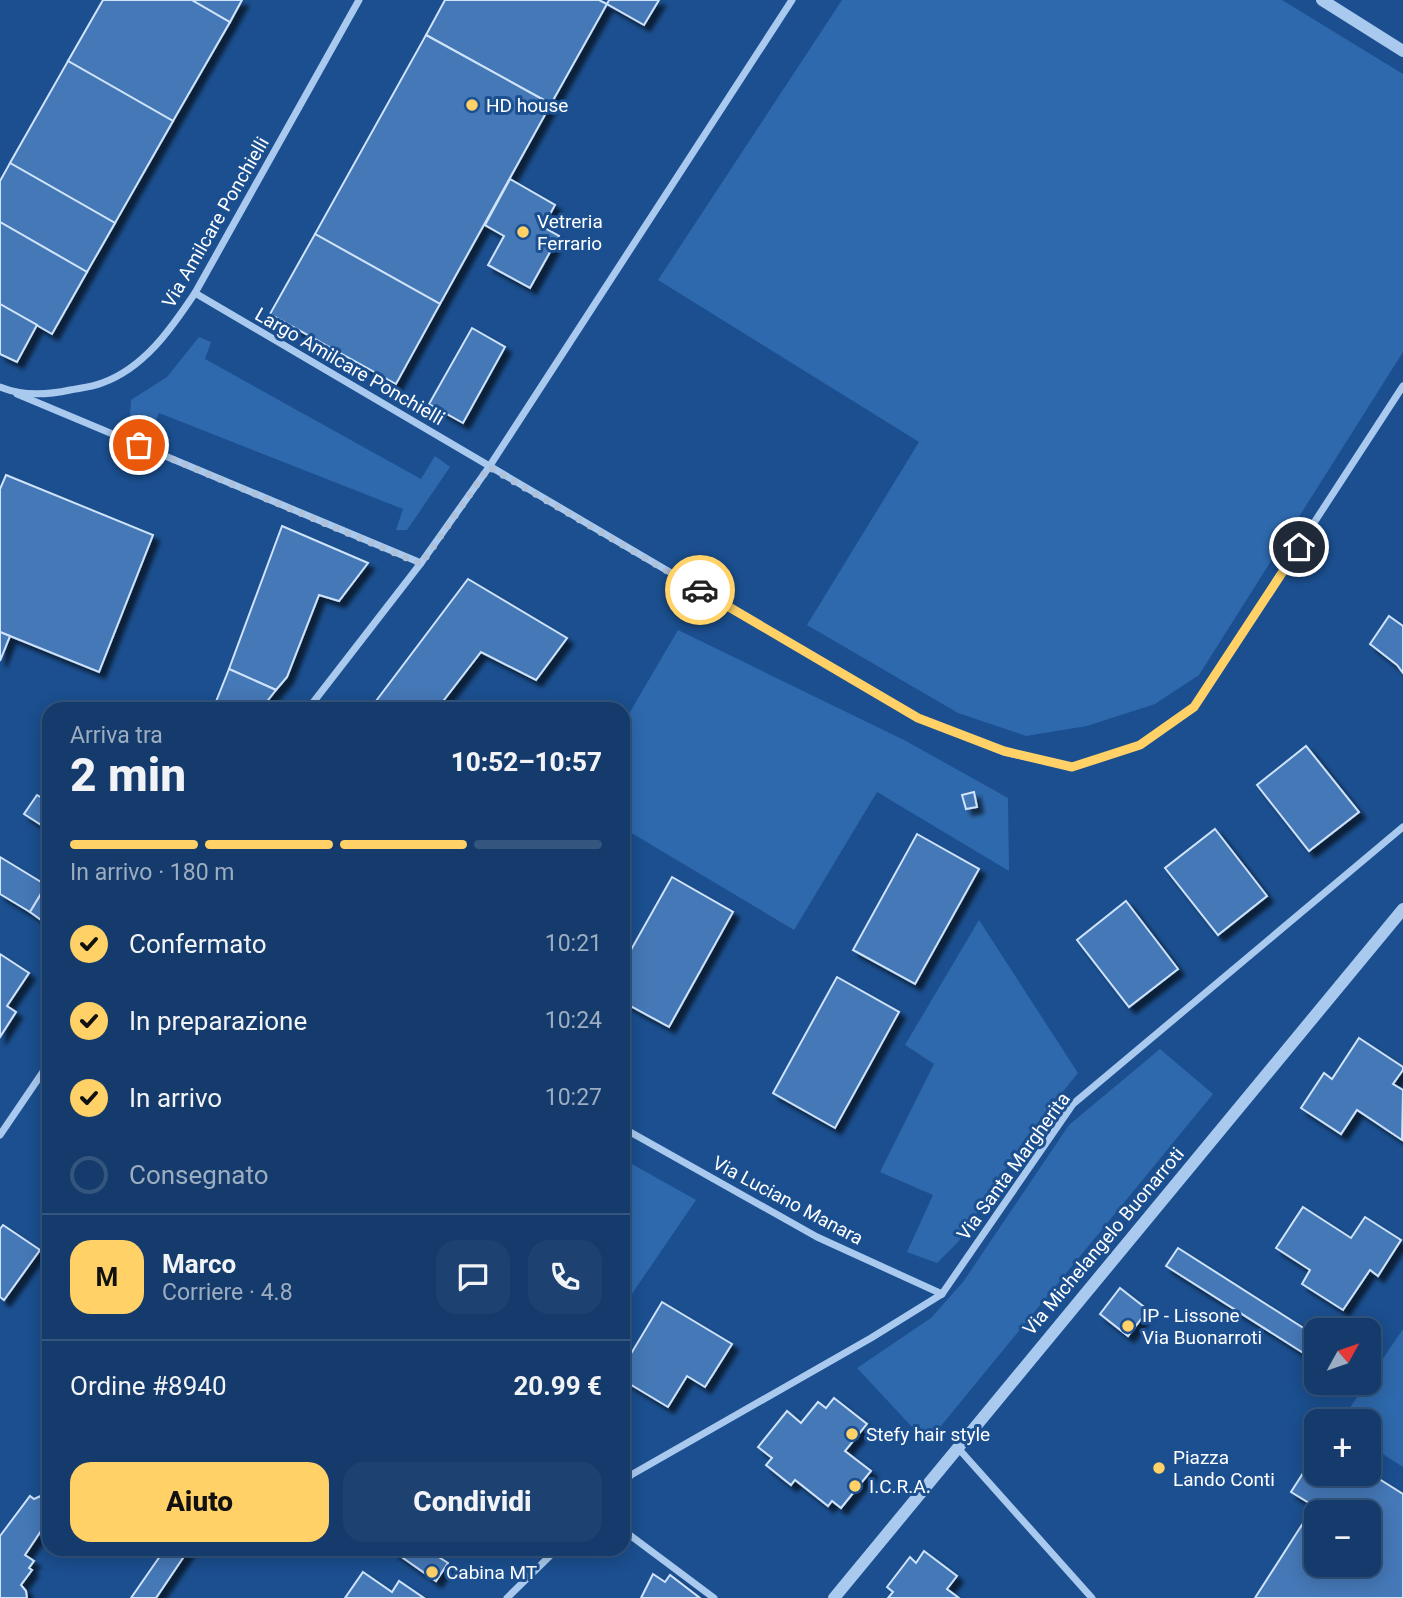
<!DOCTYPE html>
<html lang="it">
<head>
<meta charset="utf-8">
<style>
	:root { --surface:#143b6b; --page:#1d4271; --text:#f1f3f6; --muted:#9dadc1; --line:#33557e; --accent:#ffd166 }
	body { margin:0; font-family:Roboto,sans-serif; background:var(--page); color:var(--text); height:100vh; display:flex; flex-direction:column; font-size:26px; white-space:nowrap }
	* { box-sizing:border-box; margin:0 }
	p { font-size:23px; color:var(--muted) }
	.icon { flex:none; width:38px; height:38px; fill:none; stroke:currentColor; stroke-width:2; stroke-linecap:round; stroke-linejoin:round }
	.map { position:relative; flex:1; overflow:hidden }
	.panel { position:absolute; left:42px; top:702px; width:588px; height:854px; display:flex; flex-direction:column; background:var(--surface); border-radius:21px; box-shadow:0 4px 18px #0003,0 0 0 2px var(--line) }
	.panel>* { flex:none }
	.needle { width:46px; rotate:50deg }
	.fabs { position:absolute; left:1304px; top:1318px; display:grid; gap:14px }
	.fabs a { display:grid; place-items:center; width:77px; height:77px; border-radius:14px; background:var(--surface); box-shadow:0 4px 18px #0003,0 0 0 2px var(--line); font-size:35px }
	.pin { position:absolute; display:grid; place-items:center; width:60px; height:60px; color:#fff; margin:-30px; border:4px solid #fff; border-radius:50%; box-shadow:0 2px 7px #0007 }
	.courier { position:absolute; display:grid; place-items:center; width:70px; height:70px; margin:-35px; border:5px solid #ffd166; border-radius:50%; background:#fff; color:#222; box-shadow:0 2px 9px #0007 }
	.headline em { font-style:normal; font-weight:800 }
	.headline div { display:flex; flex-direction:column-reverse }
	.headline { display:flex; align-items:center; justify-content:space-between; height:119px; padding:0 28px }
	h1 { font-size:46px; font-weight:800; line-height:52px }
	.bar { display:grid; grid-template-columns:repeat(4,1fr); gap:10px 7px; align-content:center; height:84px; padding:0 28px }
	.bar i { height:9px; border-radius:5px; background:var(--line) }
	.bar .selected { background:var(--accent) }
	.bar p { grid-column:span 4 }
	.line { display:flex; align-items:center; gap:18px; padding:0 28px; border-top:2px solid var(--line) }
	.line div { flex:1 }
	.round { display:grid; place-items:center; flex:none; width:74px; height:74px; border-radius:21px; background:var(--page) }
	ol { padding:0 28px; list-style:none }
	li { display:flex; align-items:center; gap:21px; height:77px }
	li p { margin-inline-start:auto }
	li .icon { padding:7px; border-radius:50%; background:var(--accent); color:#111; stroke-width:4 }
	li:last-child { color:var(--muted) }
	li i { width:38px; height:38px; border:4px solid var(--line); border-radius:50% }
	.cta { display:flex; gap:14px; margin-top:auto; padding:14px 28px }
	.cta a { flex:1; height:80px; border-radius:21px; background:var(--accent); color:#111; font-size:28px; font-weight:800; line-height:80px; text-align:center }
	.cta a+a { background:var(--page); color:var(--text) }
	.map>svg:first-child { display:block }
</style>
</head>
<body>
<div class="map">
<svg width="1403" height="1598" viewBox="0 0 1403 1598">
	<defs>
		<filter id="shadow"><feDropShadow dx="6" dy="6" stdDeviation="2" flood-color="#0009"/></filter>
	</defs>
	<rect width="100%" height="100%" fill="#1b4f8f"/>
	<g fill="#2e69ad">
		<path d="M842 0H1282L1403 74V352L1199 675 1155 704 1087 726 1026 736 958 713 807 625 919 442 658 280Z"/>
		<path d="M199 337 211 342 205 359 421 479 435 456 450 467 407 530H396L403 509 159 413 153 426 130 416 131 400 167 377Z"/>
		<path d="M678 630 906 741 1008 798 1009 871 877 792 794 930 623 828V724Z"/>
		<path d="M979 920 1078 1073 1027 1136 958 1242 937 1263 907 1252 933 1195 880 1172 934 1064 905 1045Z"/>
		<path d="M1160 1049 1213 1094 927 1443 857 1368 931 1318 963 1282 1069 1125Z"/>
		<path d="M623 1159 696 1200 623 1307Z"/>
		<path d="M1403 1329V1467L1369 1445 1368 1421H1341Z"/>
	</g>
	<g fill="#4478b7" stroke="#cfe3fa" stroke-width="2" fill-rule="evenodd" filter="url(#shadow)">
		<path d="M103 0H192L230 22 173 121 68 61Z"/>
		<path d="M192 0H242L230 22Z"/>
		<path d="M445 0H599L607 4 551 104 426 35Z"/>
		<path d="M609 0H659L644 25 607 4Z"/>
		<path d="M426 35 551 104 440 304 315 234Z"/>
		<path d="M68 61 173 121 115 223 10 163Z"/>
		<path d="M10 163 115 223 87 272 0 222V181Z"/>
		<path d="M510 179 555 205 543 227 559 236 530 288 488 265 504 236 485 225Z"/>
		<path d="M0 222 87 272 52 334 0 304Z"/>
		<path d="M315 234 440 304 396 384 270 314Z"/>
		<path d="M0 304 37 325 17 362 0 354Z"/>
		<path d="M472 328 505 347 463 423 429 404Z"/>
		<path d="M6 475 153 535 99 672 0 632V489Z"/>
		<path d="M282 526 368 563 339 601 319 595 287 677 276 690 229 669Z"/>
		<path d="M468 579 567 638 536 680 481 652 437 709H370Z"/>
		<path d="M1389 616 1403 626V673L1397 665 1370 644Z"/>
		<path d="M0 632 10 636 0 661Z"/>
		<path d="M229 669 276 690 261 709H213Z"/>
		<path d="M1306 746 1359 812 1309 851 1257 785Z"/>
		<path d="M974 792 977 807 966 809 962 795Z"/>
		<path d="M37 795 49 802V830L24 814Z"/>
		<path d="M1215 829 1267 896 1218 935 1165 868Z"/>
		<path d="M917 834 979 869 915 984 853 950Z"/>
		<path d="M0 857 46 885 30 912 0 894Z"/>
		<path d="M672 877 733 912 669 1027 623 1002V964Z"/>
		<path d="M49 881V923L48 925 30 912Z"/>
		<path d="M1126 901 1178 969 1129 1007 1077 940Z"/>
		<path d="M0 954 29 973 7 1006 16 1012 0 1037Z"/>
		<path d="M837 977 899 1012 835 1128 773 1093Z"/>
		<path d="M1359 1038 1403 1067V1070L1393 1084 1403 1090 1402 1140 1357 1110 1341 1134 1301 1108 1324 1073 1332 1079Z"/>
		<path d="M1303 1207 1351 1238 1365 1217 1401 1240 1378 1276 1370 1270 1343 1310 1302 1284 1310 1270 1276 1248Z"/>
		<path d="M3 1225 40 1250 4 1300 0 1297V1229Z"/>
		<path d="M1178 1248 1316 1336V1361L1166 1266Z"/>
		<path d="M1120 1288 1148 1310 1128 1336 1100 1314Z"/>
		<path d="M662 1302 732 1344 705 1387 687 1376 668 1407 623 1380V1367Z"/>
		<path d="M834 1398 867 1424 845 1451 871 1471 841 1508 832 1501 828 1506 795 1480 791 1485 766 1465 772 1458 758 1447 787 1411 801 1423 818 1402 826 1408Z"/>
		<path d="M1316 1453V1474H1368V1472L1403 1494V1598H1255L1314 1506 1291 1492ZM1316 1512H1368V1564H1316Z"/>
		<path d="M45 1494 49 1497V1519L25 1555 34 1561 29 1568 32 1570 21 1585 26 1591 27 1598H0V1536L30 1496 34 1499Z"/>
		<path d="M165 1549H189L156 1598H131Z"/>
		<path d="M394 1549H426L448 1563 436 1581 393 1551Z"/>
		<path d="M924 1551 957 1576 947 1589 959 1598H888L893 1592 887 1587 910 1557 916 1563Z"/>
		<path d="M363 1572 392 1592 399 1581 424 1598H345Z"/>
		<path d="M653 1574 665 1582 670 1575 700 1598H641Z"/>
	</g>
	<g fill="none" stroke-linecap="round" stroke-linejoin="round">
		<g stroke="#a9c9ee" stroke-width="7">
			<path d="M195 293 918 718 1004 752 1072 767 1140 745 1194 707 1403 386"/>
			<path d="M0 387C22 396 47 395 70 390 80 388 92 387 102 383 144 368 171 329 195 293L359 0"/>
			<path d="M17 394 421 563"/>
			<path d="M308 709 421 563 489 467 792 0"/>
			<path d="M623 1128 817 1237 942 1294"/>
			<path d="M0 1135 49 1063"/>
			<path d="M958 1448 1092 1598"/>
			<path d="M623 1482 631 1475 871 1338 942 1294 1073 1104 1403 827"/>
			<path d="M623 1530 714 1598"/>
			<path d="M507 1598 557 1549"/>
		</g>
		<g stroke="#a9c9ee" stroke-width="12">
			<path d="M1322 0 1403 51"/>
			<path d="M834 1598 1403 909"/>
		</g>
	</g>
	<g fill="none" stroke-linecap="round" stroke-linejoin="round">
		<path stroke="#afc1d8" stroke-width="7" stroke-dasharray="0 12.6" d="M139 445 421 564 489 467 700 590"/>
		<path stroke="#ffd166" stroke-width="9" d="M700 590 918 718 1004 751 1072 767 1140 745 1194 707 1299 547"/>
	</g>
	<g fill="#ffd166" stroke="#1b4f8f" stroke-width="2.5">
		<circle cx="472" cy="105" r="7"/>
		<circle cx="523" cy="232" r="7"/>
		<circle cx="1128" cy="1326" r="7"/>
		<circle cx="852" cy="1434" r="7"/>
		<circle cx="1159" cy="1468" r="7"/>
		<circle cx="855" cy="1486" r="7"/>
		<circle cx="432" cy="1572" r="7"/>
	</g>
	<g text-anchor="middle" stroke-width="6" stroke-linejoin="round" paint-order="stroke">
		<g font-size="19" fill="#fff" stroke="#1b4f8f" text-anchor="start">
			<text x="486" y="112">HD house</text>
			<text x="537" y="228">Vetreria<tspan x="537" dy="22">Ferrario</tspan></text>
			<text x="1142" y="1322">IP - Lissone<tspan x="1142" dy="22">Via Buonarroti</tspan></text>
			<text x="866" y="1441">Stefy hair style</text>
			<text x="1173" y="1464">Piazza<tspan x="1173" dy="22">Lando Conti</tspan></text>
			<text x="869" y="1493">I.C.R.A.</text>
			<text x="446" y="1579">Cabina MT</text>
		</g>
		<g font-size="19" fill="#fff" stroke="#1b4f8f">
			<text transform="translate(215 222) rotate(-60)" y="7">Via Amilcare Ponchielli</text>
			<text transform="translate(350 366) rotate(30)" y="7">Largo Amilcare Ponchielli</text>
			<text transform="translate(1013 1166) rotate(-54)" y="7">Via Santa Margherita</text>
			<text transform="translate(788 1200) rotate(28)" y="7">Via Luciano Manara</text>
			<text transform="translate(1103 1241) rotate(-50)" y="7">Via Michelangelo Buonarroti</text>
		</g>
	</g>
</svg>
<div class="fabs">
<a><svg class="needle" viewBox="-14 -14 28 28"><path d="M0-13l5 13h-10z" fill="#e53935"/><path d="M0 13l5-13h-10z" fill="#9dadc1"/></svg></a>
<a>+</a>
<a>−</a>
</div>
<div class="pin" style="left:139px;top:445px;background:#ea580c"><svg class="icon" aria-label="bag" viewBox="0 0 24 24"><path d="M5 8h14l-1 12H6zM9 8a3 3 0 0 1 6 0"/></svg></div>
<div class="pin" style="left:1299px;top:547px;background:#1f2937"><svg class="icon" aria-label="home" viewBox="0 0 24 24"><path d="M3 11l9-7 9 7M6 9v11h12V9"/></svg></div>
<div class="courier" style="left:700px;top:590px"><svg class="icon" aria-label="car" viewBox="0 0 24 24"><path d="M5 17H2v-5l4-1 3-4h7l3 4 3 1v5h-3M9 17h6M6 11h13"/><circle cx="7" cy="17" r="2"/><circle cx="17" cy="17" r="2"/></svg></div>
<section class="panel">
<div class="headline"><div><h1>2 min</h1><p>Arriva tra</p></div><em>10:52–10:57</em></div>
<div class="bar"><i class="selected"></i><i class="selected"></i><i class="selected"></i><i></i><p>In arrivo · 180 m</p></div>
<ol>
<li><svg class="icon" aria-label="check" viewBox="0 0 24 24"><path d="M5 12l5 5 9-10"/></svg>Confermato<p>10:21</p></li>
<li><svg class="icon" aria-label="check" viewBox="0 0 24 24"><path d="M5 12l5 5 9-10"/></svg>In preparazione<p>10:24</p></li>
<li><svg class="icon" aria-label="check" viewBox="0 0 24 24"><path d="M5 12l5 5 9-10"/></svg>In arrivo<p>10:27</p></li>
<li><i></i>Consegnato</li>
</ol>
<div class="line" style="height:126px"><b class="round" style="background:var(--accent);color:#111">M</b><div><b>Marco</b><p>Corriere · 4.8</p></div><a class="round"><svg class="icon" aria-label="chat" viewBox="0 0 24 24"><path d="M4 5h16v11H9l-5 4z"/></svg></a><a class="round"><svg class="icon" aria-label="phone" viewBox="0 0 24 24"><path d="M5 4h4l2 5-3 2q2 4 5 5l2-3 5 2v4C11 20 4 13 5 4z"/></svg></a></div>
<div class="line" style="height:91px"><div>Ordine #8940</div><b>20.99 €</b></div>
<div class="cta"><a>Aiuto</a><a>Condividi</a></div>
</section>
</div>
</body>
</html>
